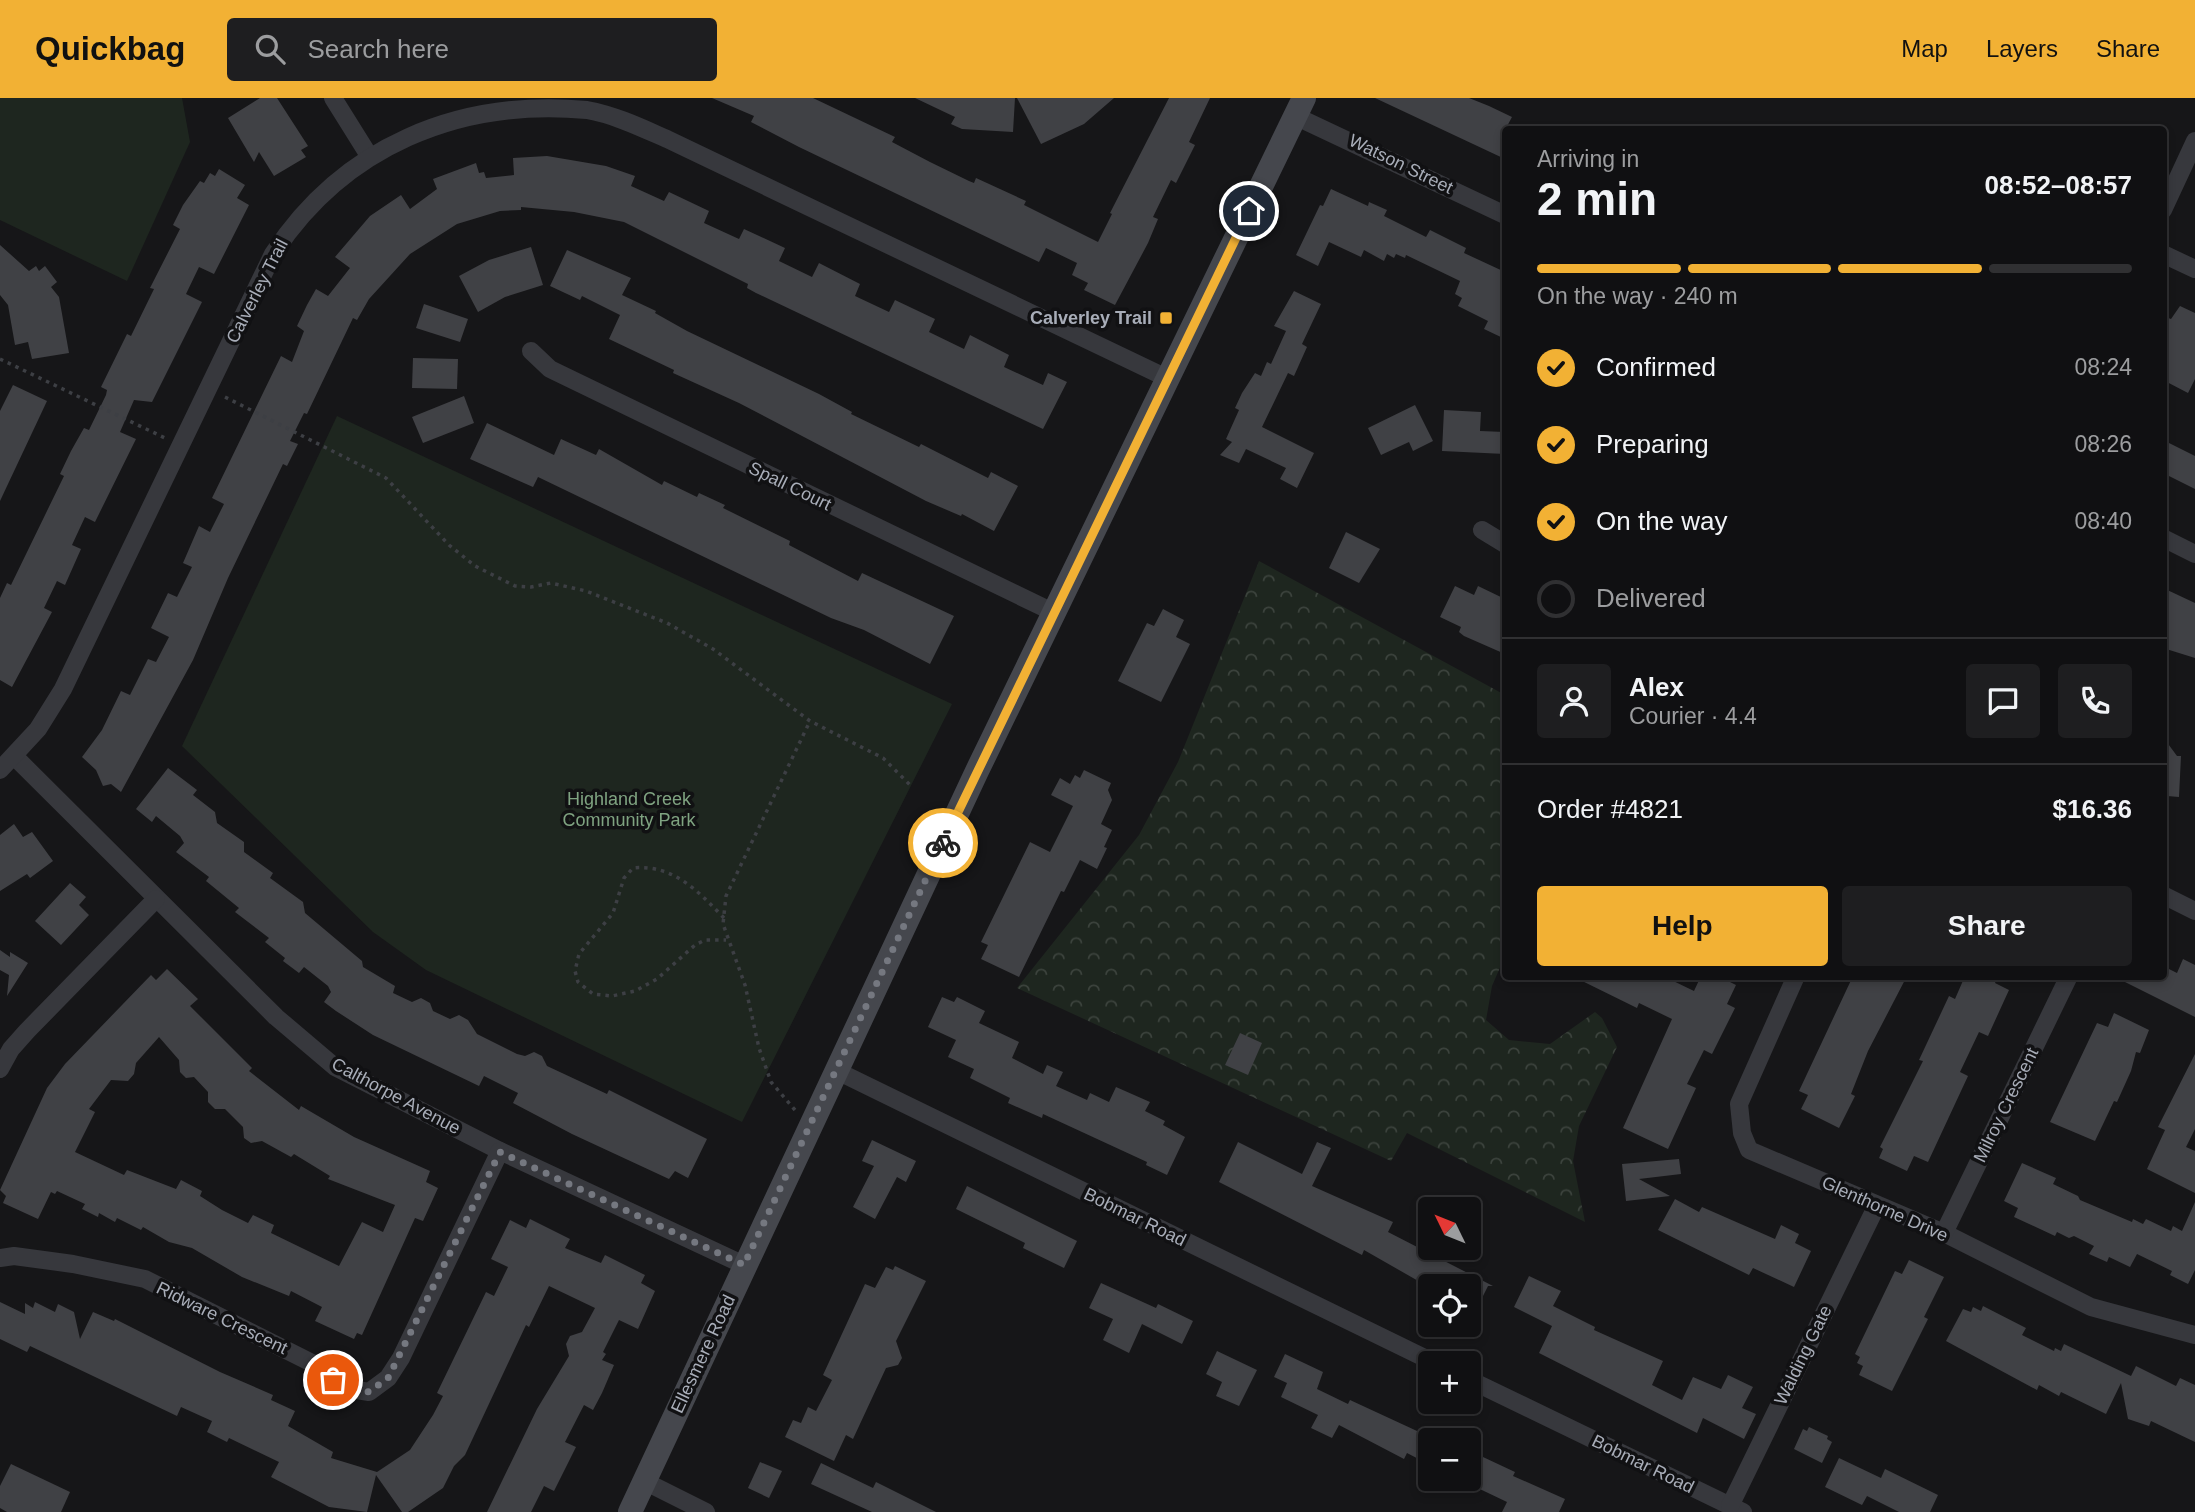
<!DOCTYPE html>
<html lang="en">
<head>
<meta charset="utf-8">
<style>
	:root { --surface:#101012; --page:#1e1e20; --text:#f1f3f6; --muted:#9c9d9f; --line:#303032; --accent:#f2b134 }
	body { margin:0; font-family:Helvetica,sans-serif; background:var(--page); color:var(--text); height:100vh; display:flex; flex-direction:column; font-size:26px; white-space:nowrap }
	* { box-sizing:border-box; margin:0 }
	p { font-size:23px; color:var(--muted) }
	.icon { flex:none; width:38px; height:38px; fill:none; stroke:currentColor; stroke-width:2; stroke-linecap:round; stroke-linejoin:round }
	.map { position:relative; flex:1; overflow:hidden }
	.drawer { position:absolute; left:1502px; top:28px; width:665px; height:854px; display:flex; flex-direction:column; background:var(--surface); border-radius:7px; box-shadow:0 4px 10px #0003,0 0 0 2px var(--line) }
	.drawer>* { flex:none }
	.needle { width:46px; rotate:313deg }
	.buttons { position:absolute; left:1418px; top:1099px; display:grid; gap:14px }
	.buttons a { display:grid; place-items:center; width:63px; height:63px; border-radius:7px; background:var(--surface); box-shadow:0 4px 10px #0003,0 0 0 2px var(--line); font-size:35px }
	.pin { position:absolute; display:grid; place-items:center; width:60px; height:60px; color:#fff; margin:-30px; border:4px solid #fff; border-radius:50%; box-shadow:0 2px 7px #0007 }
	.courier { position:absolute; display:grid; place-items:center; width:70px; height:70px; margin:-35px; border:5px solid #f2b134; border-radius:50%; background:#fff; color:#222; box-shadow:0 2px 9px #0007 }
	.headline em { font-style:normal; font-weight:800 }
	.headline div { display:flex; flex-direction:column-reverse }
	.headline { display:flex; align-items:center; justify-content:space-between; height:119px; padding:0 35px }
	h1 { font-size:46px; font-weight:800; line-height:52px }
	.bar { display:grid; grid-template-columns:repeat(4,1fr); gap:10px 7px; align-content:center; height:84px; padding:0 35px }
	.bar i { height:9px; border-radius:5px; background:var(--line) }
	.bar .selected { background:var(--accent) }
	.bar p { grid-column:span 4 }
	.line { display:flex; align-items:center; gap:18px; padding:0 35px; border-top:2px solid var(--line) }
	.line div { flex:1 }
	.round { display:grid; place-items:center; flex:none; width:74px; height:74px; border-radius:7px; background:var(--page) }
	ol { padding:0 35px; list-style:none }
	li { display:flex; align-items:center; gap:21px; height:77px }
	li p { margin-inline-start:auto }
	li .icon { padding:7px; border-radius:50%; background:var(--accent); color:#111; stroke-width:4 }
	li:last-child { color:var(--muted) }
	li i { width:38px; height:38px; border:4px solid var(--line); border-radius:50% }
	.button { display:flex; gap:14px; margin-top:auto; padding:14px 35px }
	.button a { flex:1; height:80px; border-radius:7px; background:var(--accent); color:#111; font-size:28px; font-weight:800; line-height:80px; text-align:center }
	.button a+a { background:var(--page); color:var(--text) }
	header { display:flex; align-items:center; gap:42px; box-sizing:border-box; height:98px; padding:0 35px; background:var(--accent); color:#111 }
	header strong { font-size:33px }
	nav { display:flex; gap:38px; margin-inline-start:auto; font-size:24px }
	.search { width:490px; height:63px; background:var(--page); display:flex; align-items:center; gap:18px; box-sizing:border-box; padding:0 24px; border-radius:7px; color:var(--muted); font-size:26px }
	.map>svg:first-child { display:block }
</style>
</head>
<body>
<header>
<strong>Quickbag</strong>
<div class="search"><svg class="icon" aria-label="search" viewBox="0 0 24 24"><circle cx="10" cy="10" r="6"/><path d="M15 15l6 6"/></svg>Search here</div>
<nav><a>Map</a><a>Layers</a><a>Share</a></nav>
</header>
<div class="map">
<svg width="2195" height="1414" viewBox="0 0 2195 1414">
	<defs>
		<pattern id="forest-crowns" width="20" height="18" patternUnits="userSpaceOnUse" patternTransform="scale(1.75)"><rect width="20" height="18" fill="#1e261f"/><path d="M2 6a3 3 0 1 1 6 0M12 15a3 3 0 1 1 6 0" fill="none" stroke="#3c433d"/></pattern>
	</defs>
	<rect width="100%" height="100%" fill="#161618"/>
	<g fill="#1e261f">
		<path d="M0 0H182L190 44 127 183 0 122Z"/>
		<path d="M337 318 952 606 742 1024 426 872 373 834 182 648Z"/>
	</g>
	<path fill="url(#forest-crowns)" d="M1259 463 1505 597V858L1492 888 1486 922 1509 942 1550 946 1595 914 1602 920 1617 949 1579 1028 1573 1063 1585 1124 1407 1035 1391 1063 1017 890 1139 737 1178 664Z"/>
	<g fill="#404145" fill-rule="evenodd">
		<path d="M260 0H277L308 48 301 52 306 59 274 78 259 54 254 64 228 20Z"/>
		<path d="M712 0H813L895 39 892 44 930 64 969 83 974 85 976 80 1026 103 1024 107 1098 144 1112 116 1110 115 1169 0H1210L1189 44 1195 47 1176 85 1171 82 1153 119 1158 121 1148 145 1115 207 1084 192 1088 185 1072 177 1077 165 1046 150 1039 164 799 49 751 24 754 18Z"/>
		<path d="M915 0H1015L1013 34 962 31 951 26 955 19Z"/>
		<path d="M1017 0H1114L1084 26 1041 46Z"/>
		<path d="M1375 0H1469L1489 8 1512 19 1505 32V61Z"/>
		<path d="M547 58 606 68 635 78 631 88 664 103 669 94 709 113 704 125 739 141 744 131 785 150 779 163 812 179 819 165 860 186 855 198 889 214 895 202 935 221 929 234 964 251 970 237 1009 257 1004 269 1043 287 1048 275 1067 284 1043 331 756 195 747 190 748 186 624 124 574 114 521 109V112L500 113 457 126 410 156 369 201 357 222 353 220 307 316 304 315 290 343 298 346 287 368 283 366 228 480 193 562 121 694 111 686 103 688 96 672 82 659 102 632 121 593 130 597 148 561 156 564 169 539 151 530 168 495 177 499 192 469 183 465 199 428 210 434 224 406 212 400 281 258 292 264 304 233 297 228 307 207 316 191 328 198 350 170 335 159 370 118 401 97 410 111 437 91 433 81 476 65 479 75 484 74 486 80 514 77 513 60Z"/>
		<path d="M219 71 245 87 237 100 249 107 214 176 199 169 186 196 202 204 152 304 134 302 120 334 136 341 95 424 85 419 72 447 81 451 65 487 57 483 44 510 52 514 12 589 0 582V500L7 485 11 487 64 378 60 376 71 353 84 330 89 332 106 297 107 292 101 289 127 236 131 238 154 191 150 190 180 131 173 127 183 107 200 83 204 85 210 75 215 78Z"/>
		<path d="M1331 91 1368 108 1369 104 1387 112 1384 118 1426 139 1430 132 1466 150 1464 155 1505 174V241L1484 231 1488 223 1458 208 1462 200 1455 196 1460 183 1406 157 1405 160 1396 156 1394 160 1387 156 1384 163 1364 152 1361 159 1329 144 1318 168 1296 157 1320 107 1323 108Z"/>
		<path d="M0 147 29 173 36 168 39 173 45 168 57 184 51 189 59 199 69 255 32 261 28 244 15 247 8 207 0 197Z"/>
		<path d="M531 149 543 187 505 199 478 214 459 178 489 162Z"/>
		<path d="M567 152 631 180 622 197 656 213 655 215 687 233 819 296 852 314 851 316 919 349 921 346 988 380 991 374 1018 388 994 433 962 416 961 418 926 403 739 305 673 275 674 272 609 241 620 217 582 198 580 202 550 188Z"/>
		<path d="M1294 193 1321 206 1302 246 1307 249 1294 278 1288 275 1262 329 1314 355 1297 390 1280 381 1286 370 1246 351 1239 365 1220 357 1232 344 1226 341 1239 312 1235 310 1242 295 1255 275 1261 278 1267 264 1271 266 1286 233 1274 228Z"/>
		<path d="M424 206 468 221 460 244 416 230Z"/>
		<path d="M2180 208 2195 215V281L2188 295 2163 282V218L2171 221Z"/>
		<path d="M413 260 458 261 457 291 412 290Z"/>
		<path d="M13 287 47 303 0 403V313Z"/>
		<path d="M464 298 474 325 423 345 412 319Z"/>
		<path d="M1415 307 1433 343 1413 353 1409 344 1381 357 1368 330Z"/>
		<path d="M1444 312 1481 314 1480 333 1505 334V356L1442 353Z"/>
		<path d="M487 325 554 357 561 341 596 357 599 351 662 387 664 383 697 399 699 395 725 407 723 410 790 443 789 447 858 483 862 475 954 518 930 566 864 532 831 520 538 379 533 389 470 361Z"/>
		<path d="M2163 342 2195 358V391L2163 375Z"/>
		<path d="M1346 434 1380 451 1359 485 1329 470Z"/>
		<path d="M1455 488 1474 497 1478 488 1505 501V556L1464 538 1459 534 1461 529 1440 519Z"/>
		<path d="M2163 490 2195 505V560L2163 550Z"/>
		<path d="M1163 511 1184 522 1176 539 1190 546 1161 604 1118 583 1147 525 1154 528Z"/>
		<path d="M2163 639 2177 658H2181L2179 699 2167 698 2163 693Z"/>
		<path d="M168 670 197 692 193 697 215 714 217 725 244 744V754L273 775 270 780 303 804 305 815 362 863 363 869 395 888 393 895 412 904 421 900 430 905 433 913 450 921 459 917 468 922 477 936 517 956 525 958 534 954 542 958 547 968 607 996 609 992 707 1041 688 1080 675 1073 669 1081 572 1036 513 1005 518 995 484 978 479 988 373 937 336 913 324 904 331 894 328 888 304 869 299 875 283 863 285 860 265 844 269 840 235 814 239 810 206 783 209 779 176 754 184 745 180 738 156 718 152 724 136 711Z"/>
		<path d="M1084 672 1111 685 1108 692 1112 702 1101 726 1112 732 1104 749 1107 750 1097 771 1080 762 1064 794 1061 793 1019 879 981 861 988 847 981 844 1030 744 1050 754 1073 708 1051 697 1060 680 1070 686 1075 677 1080 680Z"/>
		<path d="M14 726 23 739 32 734 53 763 30 780 27 776 0 793V737Z"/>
		<path d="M70 785 86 799 79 807 89 817 61 847 35 823Z"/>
		<path d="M0 852 10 859V854L28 865 7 898 9 877 0 872Z"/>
		<path d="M2183 861 2195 867V919L2113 878H2163V868L2177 875Z"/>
		<path d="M167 871 198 901 190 908 252 970 249 973 299 1012 301 1008 354 1039 430 1073 426 1084 438 1090 423 1123 415 1120 362 1237 357 1235 354 1241 315 1223 322 1209 291 1193 289 1198 242 1179 192 1150 169 1144 143 1129 141 1132 117 1120 115 1124 99 1115 98 1119 82 1111 85 1106 57 1093 55 1096 51 1094 38 1121 3 1105 6 1098 0 1092 47 990 65 966 151 877 156 882ZM159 939 179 962 180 974 186 980 194 979 208 994V1004L215 1011H225L243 1029 244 1040 251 1045 262 1043 291 1059 294 1056 330 1078 328 1081 395 1107 383 1134 362 1124 339 1168 271 1135 274 1127 253 1117 248 1125 222 1112 200 1098 202 1093 181 1082 176 1091 127 1072 124 1077 75 1054 95 1014 89 1011 111 982 128 983 134 976 136 965Z"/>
		<path d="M1572 878H1663L1694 893 1701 878H1718L1736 887 1727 906 1735 910 1712 956 1704 952 1687 986 1696 990 1668 1051 1623 1030 1672 921 1639 905 1637 910Z"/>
		<path d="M1853 878H1907L1868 953 1851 996 1855 998 1839 1030 1801 1011 1808 997 1799 993Z"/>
		<path d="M1965 878H1998L1995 885 2009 892 1988 938 1979 934 1960 974 1968 978 1928 1064 1914 1058 1907 1073 1879 1060 1883 1051 1880 1049 1923 963 1919 962 1949 898 1955 901Z"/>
		<path d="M942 899 954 904 957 899 985 913 979 925 1019 944 1012 960 1043 976 1047 967 1063 974 1056 988 1087 1002 1090 995 1109 1004 1116 989 1150 1004 1145 1013 1165 1023 1163 1027 1185 1039 1167 1077 1146 1067 1147 1064 1043 1016 1042 1020 1008 1005 1010 1000 970 980 974 971 948 959 956 942 928 929Z"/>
		<path d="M2114 915 2149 932 2140 955 2136 954 2131 973 2117 1004 2114 1003 2095 1043 2050 1024 2097 925 2108 929Z"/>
		<path d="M1240 935 1262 945 1248 977 1225 967Z"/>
		<path d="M2195 956V1031L2186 1049 2195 1053V1095L2147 1071 2165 1032 2158 1029Z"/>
		<path d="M872 1042 916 1063 906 1084 897 1079 875 1121 853 1109 874 1068 862 1063Z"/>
		<path d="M1238 1044 1302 1076 1317 1044 1331 1050 1312 1088 1393 1124 1388 1134 1493 1188H1488L1468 1228V1188H1427L1364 1152 1362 1157 1219 1084Z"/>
		<path d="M1679 1061 1681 1076 1639 1081 1670 1098 1626 1103 1622 1066Z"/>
		<path d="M2022 1065 2056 1080 2053 1086 2078 1098 2080 1102 2132 1124 2133 1121 2143 1126 2146 1121 2171 1133 2173 1128 2182 1133 2195 1104V1172L2188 1186 2170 1177 2172 1173 2137 1156 2130 1169 2109 1159 2107 1164 2089 1156 2094 1148 2074 1138 2069 1140 2057 1134 2055 1138 2014 1119 2018 1110 2004 1103Z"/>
		<path d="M967 1088 1077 1143 1064 1170 1023 1150 1025 1145 956 1111Z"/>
		<path d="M1675 1101 1699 1114 1702 1109 1775 1141 1781 1127 1799 1136 1795 1145 1811 1153 1794 1189 1753 1170 1749 1177 1658 1132Z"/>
		<path d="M530 1121 570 1141 565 1150 601 1165 605 1157 645 1177 641 1185 655 1193 638 1231 619 1222 603 1254 606 1256 602 1262 614 1267 602 1295 593 1312 584 1307 565 1344 576 1349 554 1393 544 1388 531 1414H487L537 1311 569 1258 566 1246 570 1238 582 1234 595 1210 549 1188 529 1229 526 1227 465 1357 454 1368 443 1390 408 1414H402L376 1377 367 1414 329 1409 271 1379 279 1364 229 1340 227 1344 207 1334 212 1323 181 1309 177 1318 30 1248 27 1254 0 1241V1204L25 1216V1205L33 1210 35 1204 55 1214 58 1206 74 1214 80 1241 93 1214 114 1223 115 1221 220 1274 273 1297 271 1302 295 1313 288 1328 333 1354 331 1360 377 1374 410 1352 433 1317 443 1298 437 1295 486 1194 494 1198 508 1169 491 1161 510 1122 526 1130Z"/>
		<path d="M1909 1162 1944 1179 1924 1219 1928 1221 1892 1293 1859 1277 1863 1268 1857 1265 1860 1259 1855 1256 1895 1173 1902 1176Z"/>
		<path d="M895 1168 926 1183 896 1243 902 1260 898 1267 886 1270 853 1341 846 1337 834 1363 785 1339 793 1322 801 1325 808 1309 816 1313 832 1282 823 1277 865 1186 875 1190 886 1169 893 1172Z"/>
		<path d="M1529 1178 1561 1193 1553 1208 1595 1229 1594 1232 1663 1263 1652 1287 1682 1302 1693 1279 1721 1291 1728 1277 1753 1289 1742 1310 1756 1316 1744 1341 1703 1320 1697 1335 1539 1255 1552 1228 1514 1209Z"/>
		<path d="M1101 1185 1156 1210 1158 1206 1193 1223 1182 1246 1142 1226 1129 1255 1103 1242 1113 1221 1089 1210Z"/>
		<path d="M1983 1208 2026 1230 2022 1237 2054 1253 2055 1250 2061 1253 2064 1246 2131 1278 2136 1268 2176 1288 2180 1280 2195 1287V1344L2151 1323 2149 1328 2128 1321 2121 1285 2106 1316 2061 1294 2059 1298 2039 1287 2037 1292 1946 1243 1963 1211 1971 1214 1973 1209 1981 1213Z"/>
		<path d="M1217 1253 1257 1272 1239 1308 1216 1298 1222 1284 1206 1276Z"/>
		<path d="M1285 1256 1323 1274 1317 1291 1348 1306 1350 1302 1430 1339V1367L1407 1355 1404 1361 1339 1327 1332 1340 1311 1330 1318 1317 1281 1299 1287 1285 1274 1279Z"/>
		<path d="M1809 1329 1828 1338 1827 1341 1832 1344 1822 1365 1794 1351 1803 1331 1807 1333Z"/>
		<path d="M1468 1352 1515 1374 1513 1378 1565 1401 1559 1414H1502L1507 1404 1463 1383 1468 1381Z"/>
		<path d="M1839 1360 1881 1380 1885 1371 1938 1397 1930 1414H1899L1867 1398 1862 1407 1825 1389Z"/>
		<path d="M760 1364 782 1373 769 1400 748 1390Z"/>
		<path d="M821 1365 873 1390 876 1384 936 1414H872L811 1386Z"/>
		<path d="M11 1366 70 1394 61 1414H7L0 1410V1388Z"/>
	</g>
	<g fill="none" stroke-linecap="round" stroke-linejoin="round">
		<g stroke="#3d3f44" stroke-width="3.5" stroke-dasharray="3.5 5" stroke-linecap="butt">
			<path d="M0 261 165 340"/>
			<path d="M225 299 386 380 449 447 475 468 515 488 531 489 551 485 586 493 667 525 713 551 810 623 883 660 912 689"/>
			<path d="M724 820C698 793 673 766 633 770L624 780 613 815 579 856 575 873 578 884 593 896 612 898 635 893 657 881 695 847 705 842H726"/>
			<path d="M795 1012 771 984 759 950 745 887 723 826 726 798 810 623"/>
		</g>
		<g stroke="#37383d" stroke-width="18">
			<path d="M333 0 368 56"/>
			<path d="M1295 18 1505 117"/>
			<path d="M2163 112 2195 43"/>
			<path d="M2163 156 2195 171"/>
			<path d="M531 253 550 271 1055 515"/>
			<path d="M1482 432 1505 446"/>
			<path d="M2163 440 2195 456"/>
			<path d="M15 659 276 919 335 969 500 1053 744 1167"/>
			<path d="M0 672 38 631 63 591 273 156C343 49 458 0 587 12 615 17 642 30 667 41L1169 281"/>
			<path d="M2163 797 2195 813"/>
			<path d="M1796 878 1739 1006 1742 1035 1749 1052 1944 1135 2091 1209 2195 1237"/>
			<path d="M0 971 11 951 27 933 156 801"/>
			<path d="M835 972 1435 1265"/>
			<path d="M1944 1135 2069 878"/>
			<path d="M0 1160 14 1158 73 1166 145 1181 312 1265 345 1290 369 1294 388 1280 401 1260 500 1053"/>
			<path d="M1468 1281 1743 1414"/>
			<path d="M644 1383 706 1414"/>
			<path d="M1730 1408 1877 1107"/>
		</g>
		<path stroke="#45474d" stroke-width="24" d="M630 1414 977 673 1304 0"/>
	</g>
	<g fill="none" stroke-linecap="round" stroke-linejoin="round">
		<path stroke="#757880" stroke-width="7" stroke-dasharray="0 12.6" d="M333 1282 345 1290 369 1294 388 1280 500 1054 744 1167 943 745"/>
		<path stroke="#f2b134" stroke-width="9" d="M943 745 1249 113"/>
	</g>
	<rect fill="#f2b134" stroke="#111113" stroke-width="2.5" x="1159" y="213" width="14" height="14" rx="3.5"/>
	<g text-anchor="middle" stroke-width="7" stroke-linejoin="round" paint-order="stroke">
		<g font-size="18" fill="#a8adb8" stroke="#111113">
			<text transform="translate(1401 66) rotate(26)" y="6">Watson Street</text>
			<text transform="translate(257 193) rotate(-63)" y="6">Calverley Trail</text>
			<text transform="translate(790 388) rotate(26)" y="6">Spall Court</text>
			<text transform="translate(396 998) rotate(28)" y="6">Calthorpe Avenue</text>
			<text transform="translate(2006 1007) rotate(-64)" y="6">Milroy Crescent</text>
			<text transform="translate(1885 1111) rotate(24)" y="6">Glenthorne Drive</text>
			<text transform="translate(1135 1119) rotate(26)" y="6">Bobmar Road</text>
			<text transform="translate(222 1220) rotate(26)" y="6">Ridware Crescent</text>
			<text transform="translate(703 1256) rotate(-65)" y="6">Ellesmere Road</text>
			<text transform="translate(1803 1257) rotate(-64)" y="6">Walding Gate</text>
			<text transform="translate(1643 1366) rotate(26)" y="6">Bobmar Road</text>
		</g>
		<g font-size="18" font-weight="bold" fill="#a8adb8" stroke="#111113" text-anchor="end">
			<text x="1152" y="226">Calverley Trail</text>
		</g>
		<g font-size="18" fill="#7fa381" stroke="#111113">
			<text x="629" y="707">Highland Creek<tspan x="629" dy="21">Community Park</tspan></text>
		</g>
	</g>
</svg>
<div class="buttons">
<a><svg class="needle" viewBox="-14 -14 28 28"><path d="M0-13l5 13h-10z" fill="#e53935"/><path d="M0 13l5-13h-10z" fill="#9c9d9f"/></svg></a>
<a><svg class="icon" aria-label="locate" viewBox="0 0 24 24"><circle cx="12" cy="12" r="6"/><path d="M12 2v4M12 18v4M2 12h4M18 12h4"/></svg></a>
<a>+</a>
<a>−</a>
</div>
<div class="pin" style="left:333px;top:1282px;background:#ea580c"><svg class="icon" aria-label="bag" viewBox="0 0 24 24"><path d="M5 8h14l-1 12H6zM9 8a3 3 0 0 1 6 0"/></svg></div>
<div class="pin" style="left:1249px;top:113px;background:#1f2937"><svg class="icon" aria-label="home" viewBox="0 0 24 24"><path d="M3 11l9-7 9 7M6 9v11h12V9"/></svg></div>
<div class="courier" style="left:943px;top:745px"><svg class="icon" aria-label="bike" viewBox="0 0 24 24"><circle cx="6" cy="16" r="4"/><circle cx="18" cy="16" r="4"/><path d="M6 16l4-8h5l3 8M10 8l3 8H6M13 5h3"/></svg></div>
<section class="drawer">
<div class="headline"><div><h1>2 min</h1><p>Arriving in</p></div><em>08:52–08:57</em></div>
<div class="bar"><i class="selected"></i><i class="selected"></i><i class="selected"></i><i></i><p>On the way · 240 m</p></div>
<ol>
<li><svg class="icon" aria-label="check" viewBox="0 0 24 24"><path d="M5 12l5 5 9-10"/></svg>Confirmed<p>08:24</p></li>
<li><svg class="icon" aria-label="check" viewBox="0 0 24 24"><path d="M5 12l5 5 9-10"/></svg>Preparing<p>08:26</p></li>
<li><svg class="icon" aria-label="check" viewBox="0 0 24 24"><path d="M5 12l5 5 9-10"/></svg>On the way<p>08:40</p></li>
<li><i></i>Delivered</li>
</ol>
<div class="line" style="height:126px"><a class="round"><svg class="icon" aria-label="person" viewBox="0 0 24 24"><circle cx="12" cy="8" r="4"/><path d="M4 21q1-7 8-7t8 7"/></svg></a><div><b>Alex</b><p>Courier · 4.4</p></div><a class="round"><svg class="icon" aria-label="chat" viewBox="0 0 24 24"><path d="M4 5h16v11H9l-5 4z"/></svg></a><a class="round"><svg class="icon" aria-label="phone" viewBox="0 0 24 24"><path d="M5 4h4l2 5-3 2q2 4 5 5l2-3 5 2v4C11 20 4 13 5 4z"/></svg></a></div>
<div class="line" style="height:91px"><div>Order #4821</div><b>$16.36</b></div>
<div class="button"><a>Help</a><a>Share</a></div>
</section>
</div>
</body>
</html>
